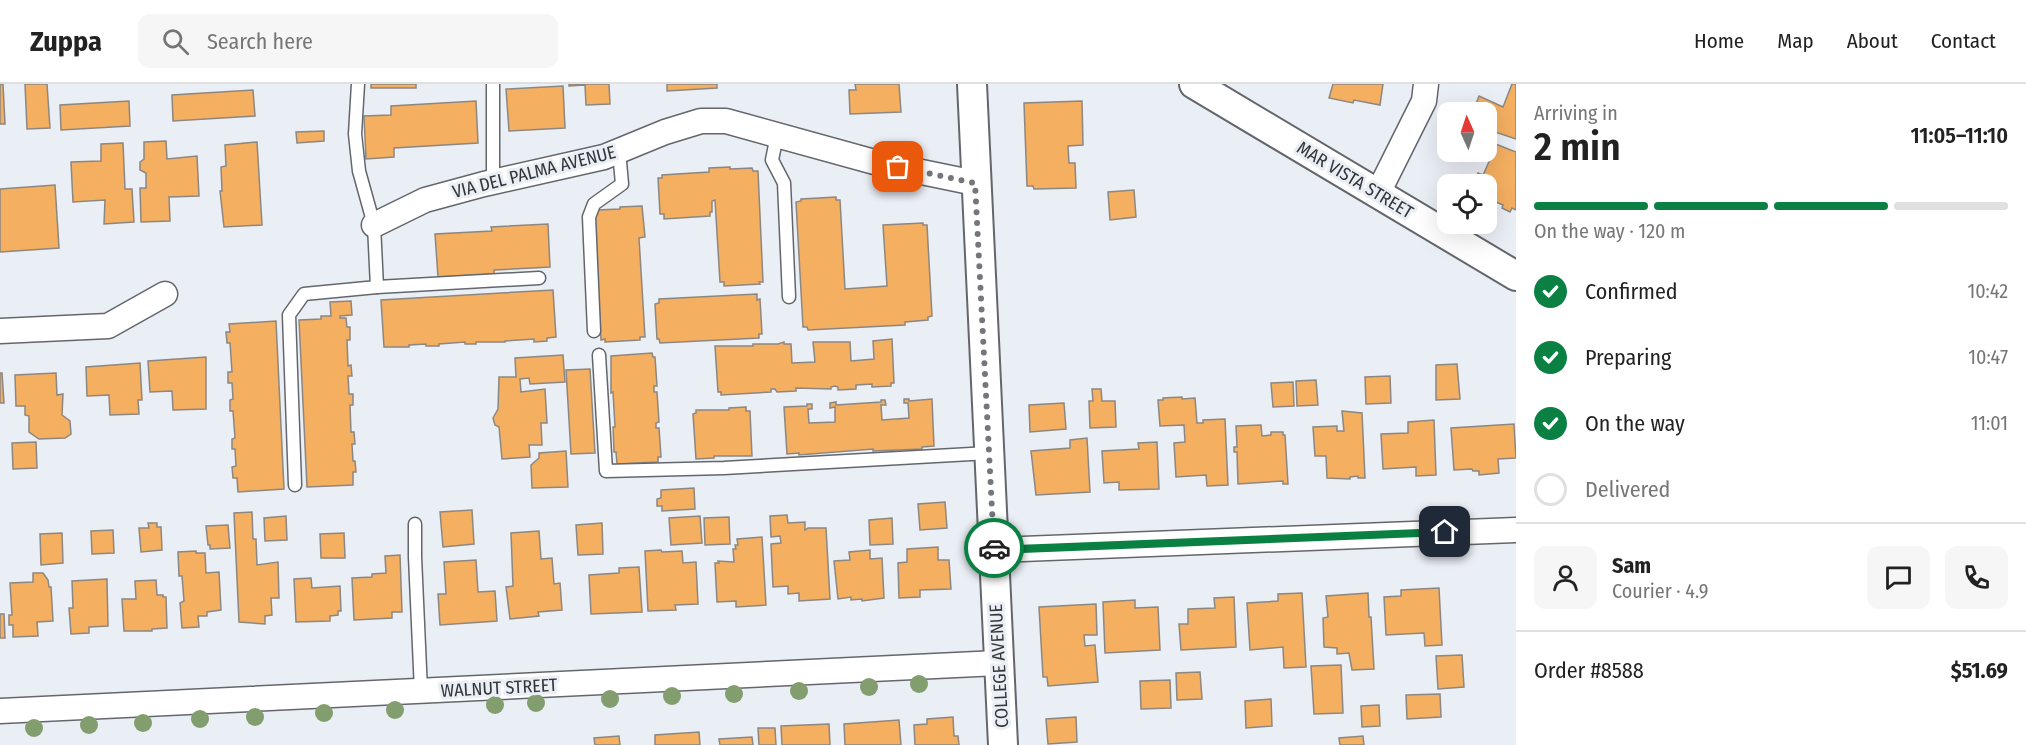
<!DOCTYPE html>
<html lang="en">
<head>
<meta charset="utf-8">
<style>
	:root { --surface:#fff; --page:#f6f6f6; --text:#222; --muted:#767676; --line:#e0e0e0; --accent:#0b8043 }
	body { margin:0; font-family:"Fira Sans Condensed",sans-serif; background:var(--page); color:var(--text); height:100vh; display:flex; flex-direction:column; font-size:22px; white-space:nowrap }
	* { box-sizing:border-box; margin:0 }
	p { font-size:20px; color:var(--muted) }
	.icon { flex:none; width:33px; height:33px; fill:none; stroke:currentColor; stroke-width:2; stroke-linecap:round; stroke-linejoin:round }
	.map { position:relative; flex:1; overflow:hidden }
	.side { display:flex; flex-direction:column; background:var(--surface); width:510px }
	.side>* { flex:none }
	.needle { width:39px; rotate:357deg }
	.tools { position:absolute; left:1437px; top:18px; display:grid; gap:12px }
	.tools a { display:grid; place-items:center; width:60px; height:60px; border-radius:12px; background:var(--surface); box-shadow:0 6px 24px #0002; font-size:30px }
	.pin { position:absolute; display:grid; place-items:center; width:51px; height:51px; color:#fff; margin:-26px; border-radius:12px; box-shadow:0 3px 9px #0006 }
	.courier { position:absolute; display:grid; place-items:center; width:60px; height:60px; margin:-30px; border:4px solid #0b8043; border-radius:50%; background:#fff; color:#222; box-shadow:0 2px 8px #0007 }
	.head em { font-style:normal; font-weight:600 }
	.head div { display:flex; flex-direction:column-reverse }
	.head { display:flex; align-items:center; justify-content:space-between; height:102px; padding:0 18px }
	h1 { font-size:39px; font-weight:600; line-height:45px }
	.bar { display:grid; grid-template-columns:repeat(4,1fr); gap:9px 6px; align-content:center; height:72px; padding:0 18px }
	.bar i { height:8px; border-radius:4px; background:var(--line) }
	.bar .active { background:var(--accent) }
	.bar p { grid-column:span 4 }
	.line { display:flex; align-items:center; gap:15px; padding:0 18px; border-top:2px solid var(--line) }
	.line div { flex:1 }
	.round { display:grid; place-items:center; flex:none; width:63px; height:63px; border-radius:12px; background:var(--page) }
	ol { padding:0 18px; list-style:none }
	li { display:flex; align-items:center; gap:18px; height:66px }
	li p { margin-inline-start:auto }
	li .icon { padding:6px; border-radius:50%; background:var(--accent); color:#fff; stroke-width:4 }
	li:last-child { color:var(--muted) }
	li i { width:33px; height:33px; border:3px solid var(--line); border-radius:50% }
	header { display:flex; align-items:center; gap:36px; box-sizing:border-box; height:84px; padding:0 30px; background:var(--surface); border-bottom:2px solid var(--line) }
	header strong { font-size:28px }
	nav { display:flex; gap:33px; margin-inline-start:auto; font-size:21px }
	.search { width:420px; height:54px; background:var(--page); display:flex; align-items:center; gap:15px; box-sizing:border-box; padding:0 21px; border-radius:12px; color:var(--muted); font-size:22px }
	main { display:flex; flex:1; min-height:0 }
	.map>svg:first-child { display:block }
</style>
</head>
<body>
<header>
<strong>Zuppa</strong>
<div class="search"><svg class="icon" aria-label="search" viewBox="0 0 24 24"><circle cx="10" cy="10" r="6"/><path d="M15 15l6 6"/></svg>Search here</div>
<nav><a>Home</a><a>Map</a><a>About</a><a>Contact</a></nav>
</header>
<main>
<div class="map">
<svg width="1516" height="661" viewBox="0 0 1516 661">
	<rect width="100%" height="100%" fill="#eaeef5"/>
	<g fill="#f4af61" stroke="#8d8782" stroke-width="1.5">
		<path d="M0 0H3L5 40H0Z"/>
		<path d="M25 0H47L50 44 27 45Z"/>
		<rect x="371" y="0" width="45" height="4"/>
		<path d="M569 0H609L610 20 586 21 585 1 569 2Z"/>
		<path d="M667 0H717V4L667 7Z"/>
		<path d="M855 0H899L901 28 850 30 849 6H856Z"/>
		<path d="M1333 0H1383L1380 21 1354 16 1353 19 1329 14Z"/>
		<path d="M1512 0H1516V55L1486 45V28H1473L1479 12 1503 23Z"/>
		<path d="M563 2 565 44 509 47 506 5Z"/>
		<path d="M253 6 255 32 173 37 172 11Z"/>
		<path d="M129 17 130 42 61 46 60 21Z"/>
		<path d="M476 17 478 59 394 64V73L366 75 364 32 391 31V22Z"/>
		<path d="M1082 17 1083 61 1068 62 1069 79H1075L1076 104 1034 105 1033 102H1027L1024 19Z"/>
		<path d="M324 47V57L297 59 296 48Z"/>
		<path d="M1486 52 1489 53 1488 57 1516 68V126L1512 124 1510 128 1502 124 1503 121 1496 118 1495 121 1487 117 1486 100H1475L1478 89 1483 91 1492 71 1489 74 1484 72V68L1481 77 1460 69 1486 68Z"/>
		<path d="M166 57 167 75 197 72 199 112 169 113 170 137 141 138 140 104H146V89L140 86V78L144 75V58Z"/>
		<path d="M257 58 262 141 224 143 220 107H222L221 83 226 82 225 61Z"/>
		<path d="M123 59 125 105H132L134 138 104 140 105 116 73 118 71 78 101 77V60Z"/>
		<path d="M730 83V85L752 84 753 87H758L763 198H759L760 200 724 202V198H720L715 116 712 117V128H710V132L664 135V130H660L658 94H662V91L709 88V84Z"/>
		<path d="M55 101 59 164 0 168V105Z"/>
		<path d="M1134 106 1136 133 1110 136 1108 108Z"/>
		<path d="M836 113V116H840L845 205 887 202 883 141 923 139V141H927L932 232 928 233V236L905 238V241L808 246 807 243H803L796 118 801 117V115Z"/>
		<path d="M642 122 645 153 639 154 645 253H640V256L605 258V255L601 256 594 129H597V126L620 125V123Z"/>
		<path d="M548 140 550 183 494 186V190L438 193 435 150 492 147 491 143Z"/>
		<path d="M553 206 556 253 547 254V257L534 258V255L505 257V258H476V260H465V258L439 260V262H426V260L409 261V263H384L381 216Z"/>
		<path d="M757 210V216L760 215 762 250H759V254L660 259 659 255H657L655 220 659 219V215Z"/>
		<path d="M351 217 352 231 340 232V234H346L347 243H350V256H347L348 282 351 281 352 292H348L349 310H353V321H350L351 348H354L355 360H352L353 377H355L356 388H353V401L307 403 299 236 321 235V232H331L330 218Z"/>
		<path d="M276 237 284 405 238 408 237 394H233L232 383 236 382 235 365H232V355L235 354 233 327H230V316L233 315 232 299H228V288H232L230 259H227L226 248H230L229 240Z"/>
		<path d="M892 255 894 299H891V302L872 303V300L856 301V305L838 306V303L835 302 831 303V305L796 304V307L777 308 775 305H771V308L721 311V308H718L715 262H753V260H778L784 258V260H791L792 279 815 278 813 258H850L851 277 874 275 873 257Z"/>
		<path d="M652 269 653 273H655L657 302H654V308H657L659 338 656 339V344H659L661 373H658V378L617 380 616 368H614L613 343H615L613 308 611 309V272Z"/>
		<path d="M563 271 565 298 530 300 529 294 520 295 521 308 545 305 547 339H541L542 361H529L530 373 502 375 499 343 495 341 493 334 498 325 499 293H516L515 274Z"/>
		<path d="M206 273V325L173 326 172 307 150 308 148 277Z"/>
		<path d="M140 279 142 316H138L139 330 110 331 109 311 87 312 86 283Z"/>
		<path d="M1457 280 1460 315 1436 316V281Z"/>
		<path d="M590 285 595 369 571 370 566 286Z"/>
		<path d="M0 289H2L4 319H0Z"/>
		<path d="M56 289 57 311 63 310 62 331 70 337 71 350 65 354 39 355 29 348V332L25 331V322H16L15 291Z"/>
		<path d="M1390 292 1391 319 1366 320 1365 293Z"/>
		<path d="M1316 296 1318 321 1297 322 1296 297Z"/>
		<path d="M1293 298 1294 322 1273 323 1271 299Z"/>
		<path d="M1092 305H1101L1102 317H1115L1116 343 1090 344 1089 317H1093Z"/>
		<path d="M1182 313V315L1195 314 1197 339H1203V336L1225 335 1228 401 1207 402 1206 391 1176 393 1174 359 1185 358 1184 341 1160 342 1158 316H1163V314Z"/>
		<path d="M904 315H909V317L932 315 934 362 922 363V365L873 367V365L799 371V369L787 370 784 323 807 322V320H812V325H808L809 339 835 338V323L830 324V319L836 318V321L881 318V316H885L886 321H881L882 336 909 334 908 319H904Z"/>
		<path d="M1064 319 1066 345 1030 348 1029 321Z"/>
		<path d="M746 323V327H750L752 372H714V374L696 375 693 330 696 329V326H729V324Z"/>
		<path d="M1342 327 1362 329 1365 394H1358V392L1350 393V395L1327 394 1326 372H1315L1313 343 1337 342V347H1344Z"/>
		<path d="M1434 336 1436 391 1416 392V383L1383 385 1381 350 1408 349V338Z"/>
		<path d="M1514 340 1516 374 1498 375 1499 389 1479 391V387H1473L1472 385 1454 386 1451 344Z"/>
		<path d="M1261 341 1262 352 1271 351V348H1283V351H1285L1288 400H1283V397L1238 400 1237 368H1234V363H1237L1236 342Z"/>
		<path d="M1087 354 1090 408 1036 411 1031 367 1070 364V356Z"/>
		<path d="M36 358 37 384 13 385 12 359Z"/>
		<path d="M1157 358 1159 405 1119 406V398L1104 399 1102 367 1139 365 1138 359Z"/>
		<path d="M566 367 568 403 532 404 531 381 539 374V369Z"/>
		<path d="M694 404 695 425 662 427V422H657V415L661 414V406Z"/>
		<path d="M945 418 947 444 920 446 918 420Z"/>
		<path d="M472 426 474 460 443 463 440 428Z"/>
		<path d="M252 428 253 455H256L257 481 278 478 279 514H271L272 531 265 532V540L239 538 234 429Z"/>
		<path d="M787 431 788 439 805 438V446L808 444H826L830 515 799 517V509L788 510V502L773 503 771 460 781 459 780 452 771 453 770 432Z"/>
		<path d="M286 432 287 456 265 457 264 434Z"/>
		<path d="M700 432 702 459 671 461 669 434Z"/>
		<path d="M729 433 730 460 705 461 704 434Z"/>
		<path d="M892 434 893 460 870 461 869 436Z"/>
		<path d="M148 439H157V443H161L162 466 141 468 139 444H149Z"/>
		<path d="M602 439 603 470 578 471 576 441Z"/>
		<path d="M228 441 230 464 210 465V461H208L206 442Z"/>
		<path d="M113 446 114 469 92 470 91 447Z"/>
		<path d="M539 447 541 475 552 474 554 500 560 499 562 526 538 528 539 532 510 535 506 503 513 502 511 449Z"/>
		<path d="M62 449 63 479 41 481 40 450Z"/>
		<path d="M344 449 345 474H321L320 450Z"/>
		<path d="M762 453 766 521 736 523V517L717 518 715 479H719L718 477 734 478 733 465H736L735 461H738L737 455Z"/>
		<path d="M938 463V476H949L951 505 920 506V513L899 514 898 479 907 478V465Z"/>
		<path d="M661 466 662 468 682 467 683 479 696 478 698 520 675 521 676 526 648 527 645 467Z"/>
		<path d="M870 466V475L882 474 884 514 862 517V515L851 516V513L838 515 834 477 850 476 849 468Z"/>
		<path d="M196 467V469H205L206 489 219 488 221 526 207 528V532H198L199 543 182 544 180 519 184 517 182 492H179L178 468Z"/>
		<path d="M400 471 402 528H392V534L354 536 352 494 372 493V490L386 489 385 472Z"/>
		<path d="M476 476 478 508 495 507 497 537 440 541 438 510H446L444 478Z"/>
		<path d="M639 483 642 528 591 530 589 491 619 489V484Z"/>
		<path d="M33 489H43L48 496 49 503H51L53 537 37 538 38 552 13 553V541H9V531H12L10 499 33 498Z"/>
		<path d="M311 494 312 504 340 502 341 527H338V531L330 532V537L296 538 294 495Z"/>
		<path d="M107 495 108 542 89 543V549L71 550 69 524H73L72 497Z"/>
		<path d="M156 496 157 511H163V513H166L167 544 152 545V547H124L122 515H136L135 497Z"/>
		<path d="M1439 504 1442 561 1425 562 1424 549 1386 551 1384 513 1401 512V506Z"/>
		<path d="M1302 509 1306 583 1284 584 1283 563 1250 566 1247 519 1278 517V510Z"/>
		<path d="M1368 509 1369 533H1371L1374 585 1352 586 1349 569 1337 570V564L1324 563 1323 534 1328 533 1326 512Z"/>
		<path d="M1234 513 1236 563 1181 566 1179 540H1188V525L1215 524 1214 514Z"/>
		<path d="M1135 516V524L1158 523 1160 566 1105 569 1103 518Z"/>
		<path d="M1096 520 1097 551H1084L1085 562 1095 561 1098 598 1048 602 1047 593H1043L1039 523Z"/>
		<path d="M0 530H4L5 554H0Z"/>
		<path d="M1462 571 1464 603 1438 605 1436 572Z"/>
		<path d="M1341 581 1343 629 1314 630 1311 582Z"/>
		<path d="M1200 588 1202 615 1177 616 1176 589Z"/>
		<path d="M1170 596 1171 624 1141 625 1140 597Z"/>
		<path d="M1440 610 1441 633 1407 635 1406 611Z"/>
		<path d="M1271 615 1272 642 1246 644 1245 617Z"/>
		<path d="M1379 621 1380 642 1362 643 1361 622Z"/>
		<path d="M953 633 954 652H958L959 661H915L914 641 927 640V635Z"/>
		<path d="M1076 633 1077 658 1048 660 1046 635Z"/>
		<path d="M899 636 901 661H845L844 640Z"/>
		<path d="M829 640 830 661H782L781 642Z"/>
		<path d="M758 644H775L776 661H759Z"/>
		<path d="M699 648 700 661H655V651Z"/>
		<path d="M619 652 620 661H595L594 654Z"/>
		<path d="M1363 652 1364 661H1340L1339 654Z"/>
		<path d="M752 653 753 661H720L719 655Z"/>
	</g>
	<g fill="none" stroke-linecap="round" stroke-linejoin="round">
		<g stroke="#63676d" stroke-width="15">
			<g id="service">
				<path d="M493 0V98"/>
				<path d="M777 51 772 76 784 99 789 213"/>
				<path d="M377 203 539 194"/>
				<path d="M594 247 589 133 594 120 622 100 619 67"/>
				<path d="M599 271 606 387 724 384 989 369"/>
				<path d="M295 401 289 231 304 210 377 203 374 141 359 87 355 50 358 0"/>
				<path d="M415 440V473L421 607"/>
			</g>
		</g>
		<g stroke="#63676d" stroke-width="27">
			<g id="minor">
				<path d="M1378 109 1424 17 1426 0"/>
				<path d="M374 141 425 116 484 100 604 73 665 48 701 37H726L878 79 975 99"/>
				<path d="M0 247 108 242 165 210"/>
				<path d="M994 466 1516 446"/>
				<path d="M0 627 998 579"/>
			</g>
		</g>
		<g stroke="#63676d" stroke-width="32">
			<g id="tertiary">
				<path d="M972 0 1003 661"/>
				<path d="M1194 0 1516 192"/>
			</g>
		</g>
		<use href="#service" stroke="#fff" stroke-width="12"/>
		<use href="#minor" stroke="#fff" stroke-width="24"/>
		<use href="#tertiary" stroke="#fff" stroke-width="28"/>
	</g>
	<g fill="#829d6e">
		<circle cx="919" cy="600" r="9"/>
		<circle cx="869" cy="603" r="9"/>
		<circle cx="799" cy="607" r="9"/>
		<circle cx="734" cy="610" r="9"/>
		<circle cx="672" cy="612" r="9"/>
		<circle cx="610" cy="615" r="9"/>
		<circle cx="536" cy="619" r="9"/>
		<circle cx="495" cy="621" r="9"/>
		<circle cx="395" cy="626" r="9"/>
		<circle cx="324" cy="629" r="9"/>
		<circle cx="255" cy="633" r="9"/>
		<circle cx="200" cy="635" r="9"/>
		<circle cx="143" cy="639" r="9"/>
		<circle cx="89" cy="641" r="9"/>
		<circle cx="34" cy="644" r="9"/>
	</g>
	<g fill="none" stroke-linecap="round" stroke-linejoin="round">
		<path stroke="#74767b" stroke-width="6" stroke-dasharray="0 10.8" d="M898 83 975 99 994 464"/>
		<path stroke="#0b8043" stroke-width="8" d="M994 464V466L1445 448"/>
	</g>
	<g text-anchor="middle" stroke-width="6" stroke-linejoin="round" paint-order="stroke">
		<g font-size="18" fill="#343639" stroke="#eaeef5">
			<text transform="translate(534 88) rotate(-14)" y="6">VIA DEL PALMA AVENUE</text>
			<text transform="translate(1355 96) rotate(31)" y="6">MAR VISTA STREET</text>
			<text transform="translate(999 582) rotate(-93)" y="6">COLLEGE AVENUE</text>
			<text transform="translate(499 604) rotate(-3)" y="6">WALNUT STREET</text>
		</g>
	</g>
</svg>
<div class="tools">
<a><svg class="needle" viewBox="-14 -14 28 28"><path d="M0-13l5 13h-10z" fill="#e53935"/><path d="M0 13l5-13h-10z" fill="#767676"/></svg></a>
<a><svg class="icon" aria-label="locate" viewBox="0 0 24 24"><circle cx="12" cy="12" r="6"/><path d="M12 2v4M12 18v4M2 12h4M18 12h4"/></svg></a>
</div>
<div class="pin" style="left:898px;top:83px;background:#ea580c"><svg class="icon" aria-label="bag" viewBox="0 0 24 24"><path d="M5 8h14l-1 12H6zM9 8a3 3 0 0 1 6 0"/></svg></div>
<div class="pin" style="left:1445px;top:448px;background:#1f2937"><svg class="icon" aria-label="home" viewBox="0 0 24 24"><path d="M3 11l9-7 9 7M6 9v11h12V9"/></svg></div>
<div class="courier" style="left:994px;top:464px"><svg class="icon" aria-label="car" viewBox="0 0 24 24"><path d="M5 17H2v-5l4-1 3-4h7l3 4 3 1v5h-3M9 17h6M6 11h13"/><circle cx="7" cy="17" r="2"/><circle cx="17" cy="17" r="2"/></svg></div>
</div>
<section class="side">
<div class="head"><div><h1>2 min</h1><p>Arriving in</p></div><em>11:05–11:10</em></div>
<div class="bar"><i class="active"></i><i class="active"></i><i class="active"></i><i></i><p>On the way · 120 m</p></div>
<ol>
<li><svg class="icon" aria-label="check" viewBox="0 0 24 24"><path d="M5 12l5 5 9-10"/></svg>Confirmed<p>10:42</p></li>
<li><svg class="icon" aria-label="check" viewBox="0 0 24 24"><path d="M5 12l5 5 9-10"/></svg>Preparing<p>10:47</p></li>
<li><svg class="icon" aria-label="check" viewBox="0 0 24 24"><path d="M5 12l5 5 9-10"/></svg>On the way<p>11:01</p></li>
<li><i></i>Delivered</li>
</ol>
<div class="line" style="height:108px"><a class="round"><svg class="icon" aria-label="person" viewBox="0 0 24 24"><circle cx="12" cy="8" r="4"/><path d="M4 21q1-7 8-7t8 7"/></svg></a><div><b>Sam</b><p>Courier · 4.9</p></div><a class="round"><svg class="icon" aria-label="chat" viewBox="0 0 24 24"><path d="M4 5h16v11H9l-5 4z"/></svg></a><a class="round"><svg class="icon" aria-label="phone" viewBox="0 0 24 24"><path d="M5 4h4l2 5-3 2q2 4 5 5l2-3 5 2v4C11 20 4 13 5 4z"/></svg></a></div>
<div class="line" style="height:78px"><div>Order #8588</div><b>$51.69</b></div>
</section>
</main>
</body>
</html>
